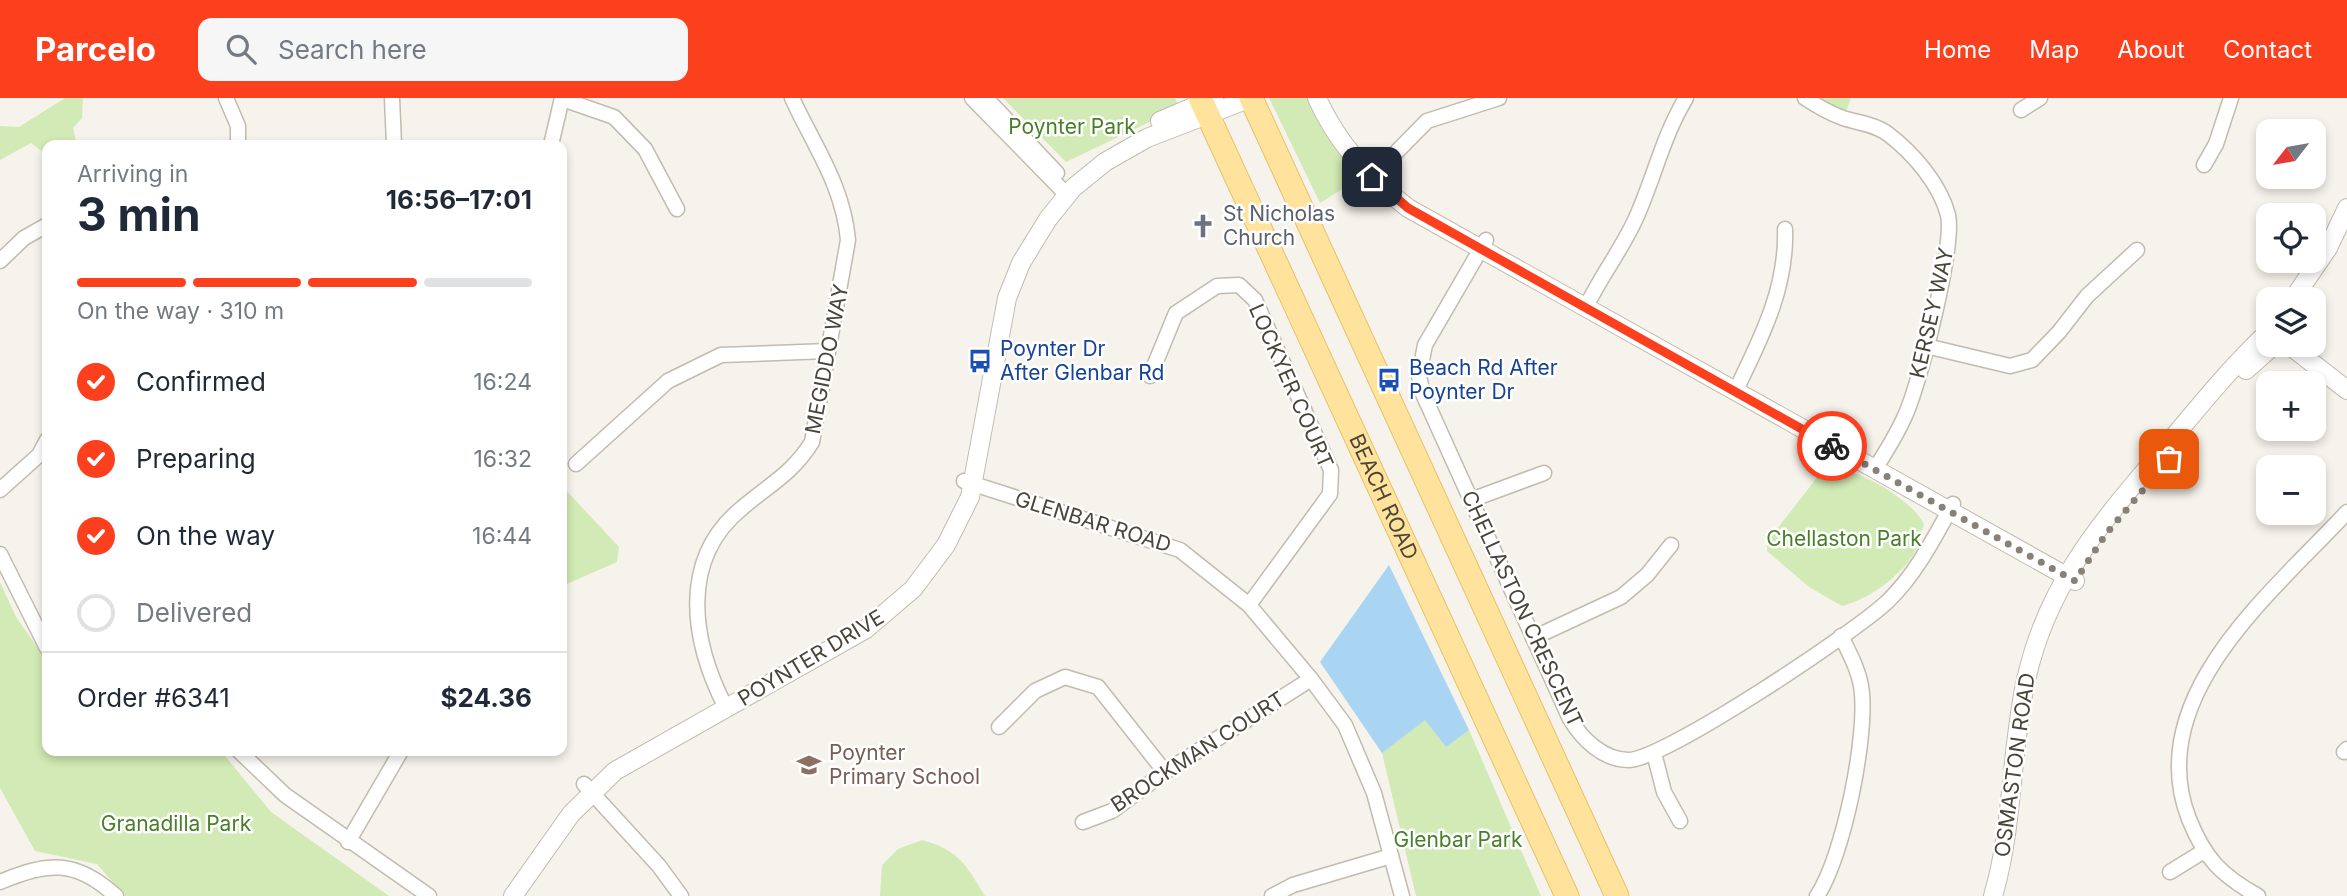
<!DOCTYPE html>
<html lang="en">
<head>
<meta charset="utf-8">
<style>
	:root { --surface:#fff; --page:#f6f6f7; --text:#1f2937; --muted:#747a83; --line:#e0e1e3; --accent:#fc3f1d }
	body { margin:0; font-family:Inter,sans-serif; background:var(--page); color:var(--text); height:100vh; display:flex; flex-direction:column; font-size:26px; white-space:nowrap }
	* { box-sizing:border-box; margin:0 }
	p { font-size:23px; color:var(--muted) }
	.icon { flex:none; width:38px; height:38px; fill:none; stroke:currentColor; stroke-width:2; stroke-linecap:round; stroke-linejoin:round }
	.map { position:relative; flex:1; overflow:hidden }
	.sheet { position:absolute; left:42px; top:42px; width:525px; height:616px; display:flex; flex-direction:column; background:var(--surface); border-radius:14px; box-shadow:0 4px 10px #0003 }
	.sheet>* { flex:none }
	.needle { width:46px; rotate:239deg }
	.buttons { position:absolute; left:2256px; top:21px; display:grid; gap:14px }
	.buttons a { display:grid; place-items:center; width:70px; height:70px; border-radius:14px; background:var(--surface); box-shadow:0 4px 10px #0003; font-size:35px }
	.pin { position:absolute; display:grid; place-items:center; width:60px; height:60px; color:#fff; margin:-30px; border-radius:14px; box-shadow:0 4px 10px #0006 }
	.courier { position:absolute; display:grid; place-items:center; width:70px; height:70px; margin:-35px; border:5px solid #fc3f1d; border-radius:50%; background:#fff; color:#222; box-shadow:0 2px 9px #0007 }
	.overview em { font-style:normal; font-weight:700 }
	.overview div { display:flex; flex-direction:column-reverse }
	.overview { display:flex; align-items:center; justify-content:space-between; height:119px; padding:0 35px }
	h1 { font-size:46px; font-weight:700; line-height:52px }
	.bar { display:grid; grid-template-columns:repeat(4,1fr); gap:10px 7px; align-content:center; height:84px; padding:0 35px }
	.bar i { height:9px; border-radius:5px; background:var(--line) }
	.bar .active { background:var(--accent) }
	.bar p { grid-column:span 4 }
	.line { display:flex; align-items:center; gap:18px; padding:0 35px; border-top:2px solid var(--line) }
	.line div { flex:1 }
	ol { padding:0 35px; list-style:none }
	li { display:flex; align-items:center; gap:21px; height:77px }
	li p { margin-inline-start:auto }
	li .icon { padding:7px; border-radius:50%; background:var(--accent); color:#fff; stroke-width:4 }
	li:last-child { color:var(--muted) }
	li i { width:38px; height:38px; border:4px solid var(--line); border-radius:50% }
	header { display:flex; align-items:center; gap:42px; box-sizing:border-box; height:98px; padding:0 35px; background:var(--accent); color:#fff }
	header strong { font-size:33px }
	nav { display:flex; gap:38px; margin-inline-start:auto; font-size:24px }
	.search { width:490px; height:63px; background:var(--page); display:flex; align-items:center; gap:18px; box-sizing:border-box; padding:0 24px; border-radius:14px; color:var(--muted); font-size:26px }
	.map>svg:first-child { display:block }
</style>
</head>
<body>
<header>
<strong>Parcelo</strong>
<div class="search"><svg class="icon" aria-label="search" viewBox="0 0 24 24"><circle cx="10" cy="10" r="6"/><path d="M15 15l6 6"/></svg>Search here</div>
<nav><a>Home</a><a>Map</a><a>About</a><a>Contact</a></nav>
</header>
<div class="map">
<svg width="2347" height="798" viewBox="0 0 2347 798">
	<rect width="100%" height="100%" fill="#f6f3ec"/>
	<g fill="#d2eab5">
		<path d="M65 0H83L82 20 73 30 77 47H47V57L31 45 0 62V28L19 29Z"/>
		<path d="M1003 0H1175L1179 10 1066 64Z"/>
		<path d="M1269 0H1313L1324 25 1360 80 1320 105Z"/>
		<path d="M1818 0H1851L1846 14Z"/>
		<path d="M1825 369C1853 367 1912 401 1924 426 1921 435 1919 448 1913 457 1898 480 1869 501 1842 508L1809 489 1767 453V444Z"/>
		<path d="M562 388 619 449 617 464 562 488Z"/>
		<path d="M0 484 16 519 47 563V653H221L271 714 389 798H125L97 766 35 753 0 690Z"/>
		<path d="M1425 621 1446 649 1469 632 1541 798H1416L1382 655Z"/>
		<path d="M922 742C959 752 966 767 985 798H880L882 767 898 751Z"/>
	</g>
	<path fill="#a9d4f2" d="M1389 467 1469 632 1446 649 1425 622 1382 655 1320 564Z"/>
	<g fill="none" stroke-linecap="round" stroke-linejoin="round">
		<g stroke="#c2bbae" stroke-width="17">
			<g id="minor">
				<path d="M226 0 238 28V47"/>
				<path d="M392 0 394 47"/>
				<path d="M972 0 1067 97"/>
				<path d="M986 0 1057 75"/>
				<path d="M1805 0C1817 8 1829 15 1843 20 1858 25 1875 26 1888 36 1913 55 1940 86 1948 117 1955 147 1919 290 1904 320 1896 338 1885 355 1875 371"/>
				<path d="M562 1 614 19 645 51 677 111"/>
				<path d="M2021 12 2040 0"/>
				<path d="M551 47 562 0"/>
				<path d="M2204 67 2216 46 2231 0"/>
				<path d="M1372 79 1427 23 1499 0"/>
				<path d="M1486 142 1425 247 1419 278 1423 296 1570 621C1582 641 1603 662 1629 662 1665 661 1857 533 1888 503 1916 476 1934 440 1953 406"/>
				<path d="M0 163 24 140 47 127"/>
				<path d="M1586 209C1601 178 1622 151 1636 120 1654 80 1663 38 1686 0"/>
				<path d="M1926 248 2010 268 2032 262 2059 234 2087 198 2137 152"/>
				<path d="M1150 278 1176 215 1217 188 1239 187 1255 202 1331 372 1330 396 1249 507"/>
				<path d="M1736 292C1761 240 1787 191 1785 131"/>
				<path d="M576 366 668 283 721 257 828 253"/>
				<path d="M964 383 1180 452 1249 507 1311 581 1345 627 1374 695 1402 798"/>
				<path d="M0 392 39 357 47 342"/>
				<path d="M1471 402 1544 375"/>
				<path d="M0 456 47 550"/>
				<path d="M1533 540 1621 499 1647 477 1671 447"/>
				<path d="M726 610C692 544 678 462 742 410 770 386 792 376 812 344L848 142C843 87 814 48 792 0"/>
				<path d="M999 629 1035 593 1065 579 1098 589 1165 674"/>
				<path d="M239 653 285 697 429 798"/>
				<path d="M2344 654 2347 651"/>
				<path d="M1654 655 1664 694 1680 723"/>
				<path d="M584 686 659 768 681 798"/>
				<path d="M1083 724 1112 713 1165 674 1311 581"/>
				<path d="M348 744 401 653"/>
				<path d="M2170 774 2204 753"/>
				<path d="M0 784C49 764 75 761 116 798"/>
				<path d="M1272 798 1293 787 1391 758"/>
				<path d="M1817 798C1843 760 1869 634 1861 588 1858 571 1849 554 1841 538"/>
				<path d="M2258 798C2221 777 2205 761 2189 721 2141 599 2274 493 2347 414"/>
			</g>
		</g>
		<g stroke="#c2bbae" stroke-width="20">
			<g id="tertiary">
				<path d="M1317 0C1337 45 1370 81 1408 110L2075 483"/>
				<path d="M1160 23 1214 0"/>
				<path d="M2293 201 2328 150 2347 110"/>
				<path d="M2289 247 2347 292"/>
				<path d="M2246 272 2274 247"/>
				<path d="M513 798 571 716 615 673 866 531 913 491 946 447 970 399 1007 200 1021 165 1048 121 1073 90 1105 64 1147 40 1251 0"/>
				<path d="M1993 798C2014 727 2010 654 2026 582 2048 483 2103 423 2166 348 2198 310 2230 270 2265 237"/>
			</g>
		</g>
		<g stroke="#e6c16a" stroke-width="25">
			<g id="primary">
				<path id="s1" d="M1200 0 1567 798"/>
				<path d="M1251 0 1617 798"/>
			</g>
		</g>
		<use href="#minor" stroke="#fff" stroke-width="14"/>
		<use href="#tertiary" stroke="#fff" stroke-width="18"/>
		<use href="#primary" stroke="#ffe39c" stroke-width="23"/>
	</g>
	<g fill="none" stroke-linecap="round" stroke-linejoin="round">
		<path stroke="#878178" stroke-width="7" stroke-dasharray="0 12.6" d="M1832 348 2075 483 2106 436 2169 361"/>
		<path stroke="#fc3f1d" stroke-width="9" d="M1372 79 1408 110 1832 348"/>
	</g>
	<defs>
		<g id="church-bare" transform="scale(1.89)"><path d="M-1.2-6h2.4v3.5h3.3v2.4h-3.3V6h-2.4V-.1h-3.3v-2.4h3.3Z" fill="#6b7280" stroke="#fff" stroke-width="2.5" paint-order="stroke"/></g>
		<g id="bus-bare" transform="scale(1.89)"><path d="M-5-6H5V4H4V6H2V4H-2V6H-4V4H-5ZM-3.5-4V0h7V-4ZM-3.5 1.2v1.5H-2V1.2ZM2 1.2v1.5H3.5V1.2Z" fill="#1a4fb4" stroke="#fff" stroke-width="2.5" paint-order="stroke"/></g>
		<g id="school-bare" transform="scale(1.89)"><path d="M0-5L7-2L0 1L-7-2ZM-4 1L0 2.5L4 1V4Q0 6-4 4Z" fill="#8d6e63" stroke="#fff" stroke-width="2.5" paint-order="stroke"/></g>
	</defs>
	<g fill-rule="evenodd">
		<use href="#church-bare" x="1203" y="128"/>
		<use href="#bus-bare" x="980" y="263"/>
		<use href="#bus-bare" x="1389" y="282"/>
		<use href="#school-bare" x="809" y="667"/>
	</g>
	<g text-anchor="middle" stroke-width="5" stroke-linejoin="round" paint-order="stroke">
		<g font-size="21" fill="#4a7f2a" stroke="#fff">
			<text x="1072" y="36">Poynter Park</text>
			<text x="1844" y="448">Chellaston Park</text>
			<text x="176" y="733">Granadilla Park</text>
			<text x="1458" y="749">Glenbar Park</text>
		</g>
		<g font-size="21" fill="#5b616d" stroke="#fff" text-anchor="start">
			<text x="1223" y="123">St Nicholas<tspan x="1223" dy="24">Church</tspan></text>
		</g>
		<g font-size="21" fill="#4b4439" stroke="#fff">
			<text transform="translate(1932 215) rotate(-77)" y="7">KERSEY WAY</text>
			<text transform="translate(827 261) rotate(-79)" y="7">MEGIDDO WAY</text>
			<text transform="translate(1291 288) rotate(66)" y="7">LOCKYER COURT</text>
			<text dy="7" stroke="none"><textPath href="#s1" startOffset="439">BEACH ROAD</textPath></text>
			<text transform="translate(1093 424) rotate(17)" y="7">GLENBAR ROAD</text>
			<text transform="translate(1522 511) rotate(65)" y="7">CHELLASTON CRESCENT</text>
			<text transform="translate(811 560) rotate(-31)" y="7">POYNTER DRIVE</text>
			<text transform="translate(1198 654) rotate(-33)" y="7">BROCKMAN COURT</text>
			<text transform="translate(2015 667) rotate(-82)" y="7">OSMASTON ROAD</text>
		</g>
		<g font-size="21" fill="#164399" stroke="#fff" text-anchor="start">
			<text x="1000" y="258">Poynter Dr<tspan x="1000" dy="24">After Glenbar Rd</tspan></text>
			<text x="1409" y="277">Beach Rd After<tspan x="1409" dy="24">Poynter Dr</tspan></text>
		</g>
		<g font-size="21" fill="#785e54" stroke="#fff" text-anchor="start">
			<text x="829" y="662">Poynter<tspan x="829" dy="24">Primary School</tspan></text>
		</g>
	</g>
</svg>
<div class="buttons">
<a><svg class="needle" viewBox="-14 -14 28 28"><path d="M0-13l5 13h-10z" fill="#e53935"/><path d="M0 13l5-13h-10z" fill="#747a83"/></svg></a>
<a><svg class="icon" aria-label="locate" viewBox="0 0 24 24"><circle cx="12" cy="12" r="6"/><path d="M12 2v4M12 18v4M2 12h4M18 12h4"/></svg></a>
<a><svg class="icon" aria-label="layers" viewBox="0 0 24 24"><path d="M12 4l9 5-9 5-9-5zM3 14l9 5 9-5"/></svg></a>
<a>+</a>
<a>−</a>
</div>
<div class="pin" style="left:2169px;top:361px;background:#ea580c"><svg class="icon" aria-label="bag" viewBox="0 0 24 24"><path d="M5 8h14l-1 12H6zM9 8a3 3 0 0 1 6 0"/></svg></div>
<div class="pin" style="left:1372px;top:79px;background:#1f2937"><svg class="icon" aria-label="home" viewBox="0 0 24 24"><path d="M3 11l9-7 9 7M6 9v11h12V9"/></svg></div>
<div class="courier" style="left:1832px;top:348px"><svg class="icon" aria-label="bike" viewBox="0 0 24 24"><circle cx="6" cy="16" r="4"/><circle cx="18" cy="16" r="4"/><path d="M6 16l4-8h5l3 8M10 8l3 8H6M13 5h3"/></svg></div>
<section class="sheet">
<div class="overview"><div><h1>3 min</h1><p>Arriving in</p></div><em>16:56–17:01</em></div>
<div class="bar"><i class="active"></i><i class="active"></i><i class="active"></i><i></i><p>On the way · 310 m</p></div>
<ol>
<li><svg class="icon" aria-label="check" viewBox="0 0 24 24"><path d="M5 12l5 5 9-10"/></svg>Confirmed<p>16:24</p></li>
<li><svg class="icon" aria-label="check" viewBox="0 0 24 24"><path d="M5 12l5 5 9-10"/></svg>Preparing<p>16:32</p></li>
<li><svg class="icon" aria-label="check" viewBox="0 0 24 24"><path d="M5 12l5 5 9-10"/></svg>On the way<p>16:44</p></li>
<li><i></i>Delivered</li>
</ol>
<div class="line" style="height:91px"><div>Order #6341</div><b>$24.36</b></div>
</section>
</div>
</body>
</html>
